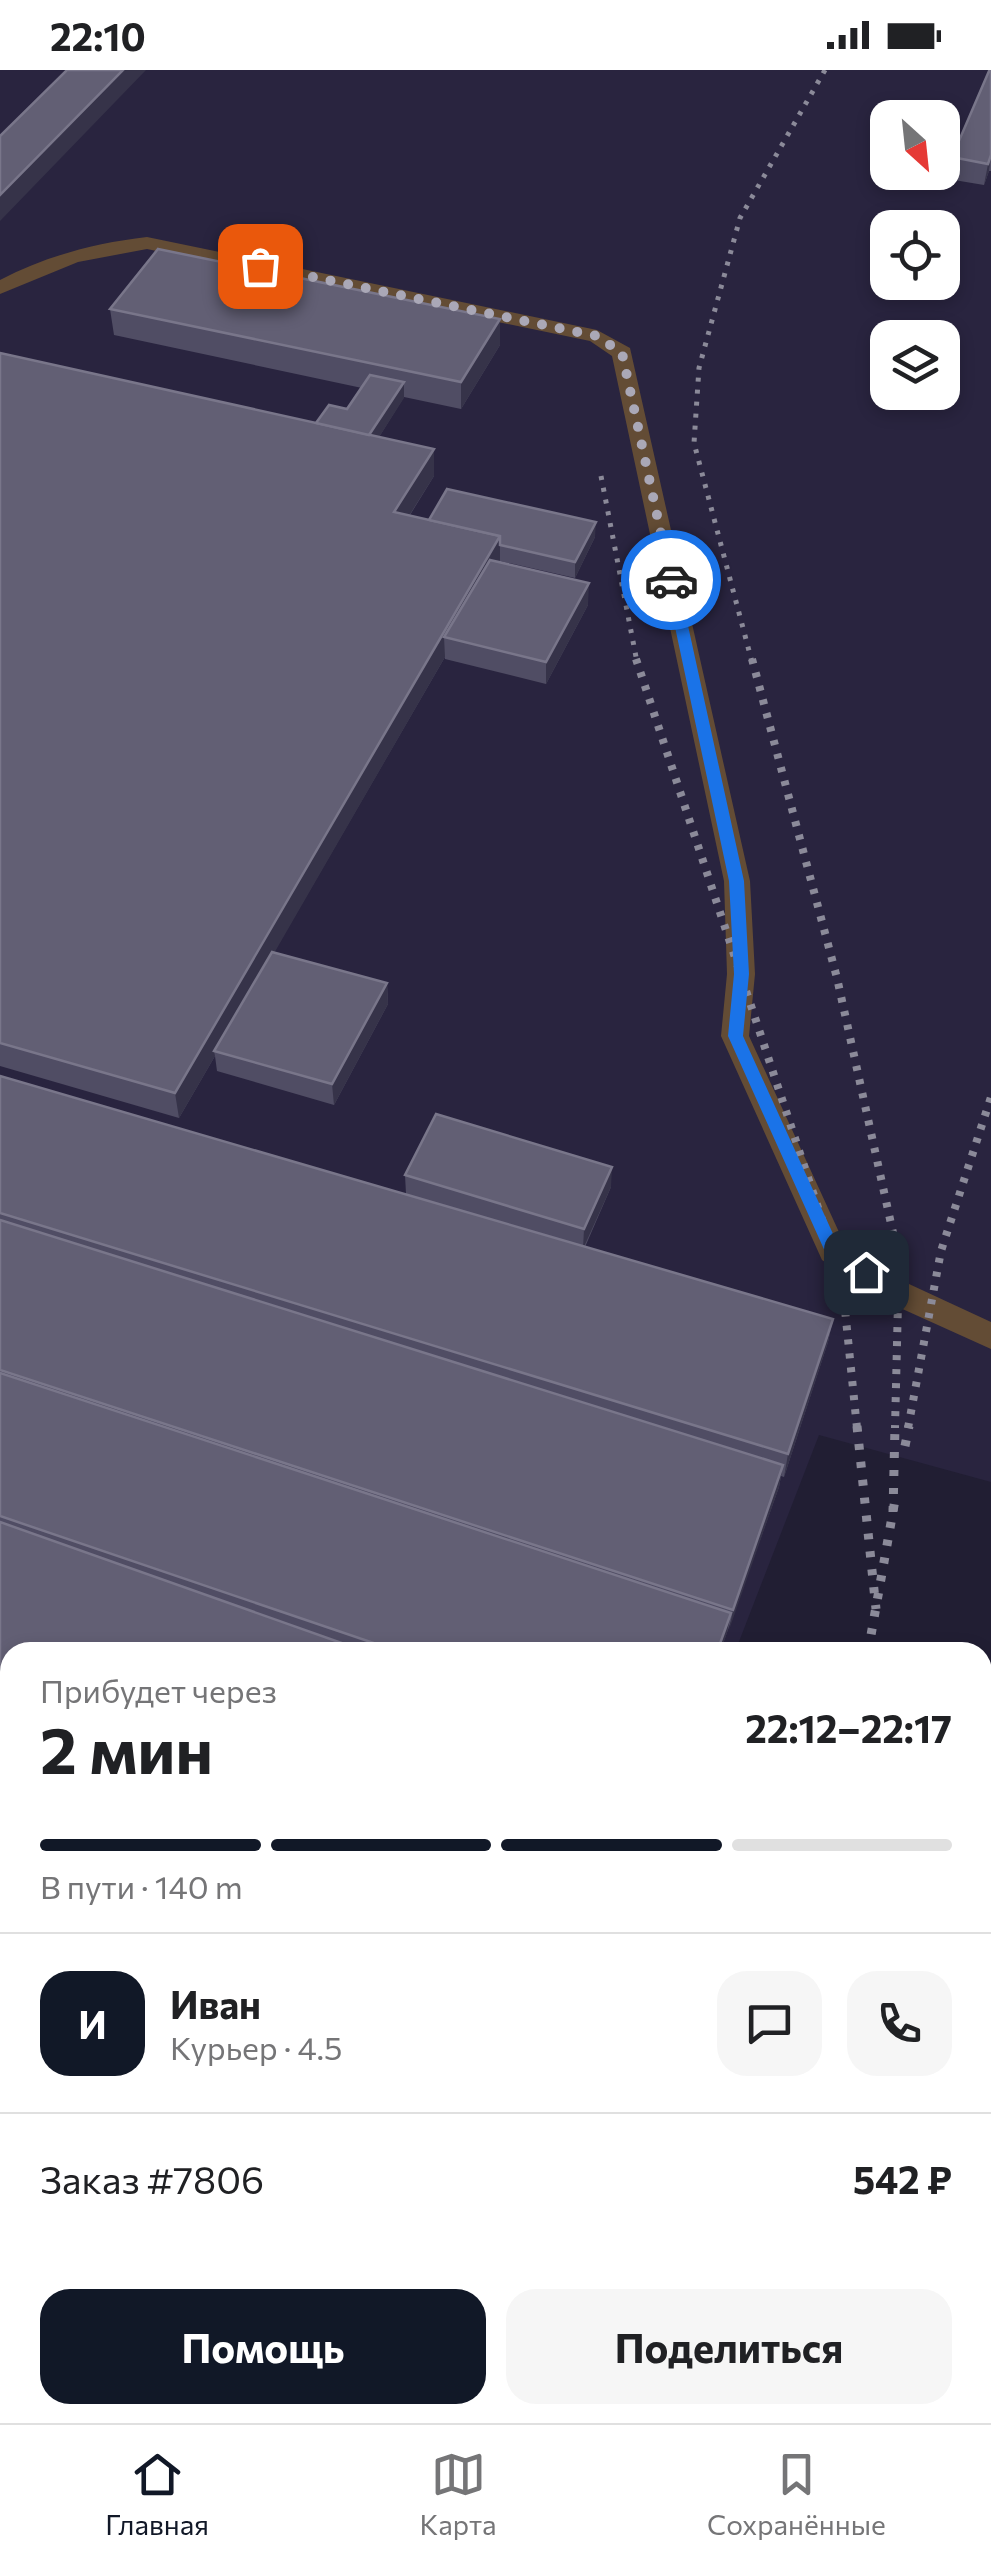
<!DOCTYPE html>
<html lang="ru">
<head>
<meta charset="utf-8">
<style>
	:root { --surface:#fff; --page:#f6f6f6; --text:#202124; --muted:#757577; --line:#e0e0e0; --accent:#111827 }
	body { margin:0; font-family:Commissioner,sans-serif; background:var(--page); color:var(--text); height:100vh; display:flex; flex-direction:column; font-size:38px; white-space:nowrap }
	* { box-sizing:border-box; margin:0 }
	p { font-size:32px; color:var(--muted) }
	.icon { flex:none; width:55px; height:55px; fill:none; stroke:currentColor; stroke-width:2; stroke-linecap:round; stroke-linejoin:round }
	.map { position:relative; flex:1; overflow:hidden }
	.details { position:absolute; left:0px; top:1572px; width:992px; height:782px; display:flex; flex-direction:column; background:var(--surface); border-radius:30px 30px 0 0; box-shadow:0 5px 15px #0003 }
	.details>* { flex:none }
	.needle { width:65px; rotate:153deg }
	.controls { position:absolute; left:870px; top:30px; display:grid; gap:20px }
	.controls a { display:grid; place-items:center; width:90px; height:90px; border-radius:20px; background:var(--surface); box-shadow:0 5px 15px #0003; font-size:50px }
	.pin { position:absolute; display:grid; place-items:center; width:85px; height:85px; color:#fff; margin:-42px; border-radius:20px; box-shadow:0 5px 15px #0006 }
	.courier { position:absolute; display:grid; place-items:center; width:100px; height:100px; margin:-50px; border:8px solid #1a73e8; border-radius:50%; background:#fff; color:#222; box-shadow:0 2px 12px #0007 }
	.headline em { font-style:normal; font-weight:700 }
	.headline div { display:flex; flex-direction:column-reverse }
	.headline { display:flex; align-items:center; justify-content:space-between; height:170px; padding:0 40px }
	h1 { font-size:65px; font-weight:700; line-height:75px }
	.bar { display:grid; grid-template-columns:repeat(4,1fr); gap:15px 10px; align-content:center; height:120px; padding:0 40px }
	.bar i { height:12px; border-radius:8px; background:var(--line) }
	.bar .active { background:var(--accent) }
	.bar p { grid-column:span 4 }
	.line { display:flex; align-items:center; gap:25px; padding:0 40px; border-top:2px solid var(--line) }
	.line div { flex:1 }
	.round { display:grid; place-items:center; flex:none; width:105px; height:105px; border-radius:30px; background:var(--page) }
	.primary-button { display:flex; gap:20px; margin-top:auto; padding:20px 40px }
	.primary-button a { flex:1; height:115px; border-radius:30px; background:var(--accent); color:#fff; font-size:40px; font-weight:700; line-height:115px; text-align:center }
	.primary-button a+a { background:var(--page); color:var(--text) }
	.status { display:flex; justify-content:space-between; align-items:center; height:70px; padding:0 50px; background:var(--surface); direction:ltr }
	.status svg { height:28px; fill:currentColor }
	.tab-bar { display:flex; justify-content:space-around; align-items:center; height:140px; border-top:2px solid var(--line); background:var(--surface); font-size:28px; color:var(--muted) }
	.tab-bar a { display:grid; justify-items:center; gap:5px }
	.tab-bar .active { color:var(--accent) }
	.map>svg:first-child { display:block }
</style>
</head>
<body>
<div class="status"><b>22:10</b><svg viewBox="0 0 49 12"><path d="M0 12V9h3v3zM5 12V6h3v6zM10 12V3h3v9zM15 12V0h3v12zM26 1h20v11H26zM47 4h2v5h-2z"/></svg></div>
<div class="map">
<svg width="991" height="2353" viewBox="0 0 991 2353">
	<rect width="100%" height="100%" fill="#211e33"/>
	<path fill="#29243f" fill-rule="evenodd" d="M0 0H991V1412L819 1365 735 1582H10V2093L0 2087ZM888 48H942V102H888ZM888 158H942V212H888ZM888 268H942V322H888Z"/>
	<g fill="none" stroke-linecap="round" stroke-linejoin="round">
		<g stroke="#7a7889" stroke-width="8" stroke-dasharray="6 6" stroke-linecap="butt">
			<path d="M0 2131 10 2137"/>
			<path d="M196 2345 197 2353"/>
		</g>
		<g fill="#634c35" fill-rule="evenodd">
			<path d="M147 167 597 260 630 278 750 811 755 904 749 966 844 1173 909 1214 991 1252V1279L887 1232 822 1190 721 966 727 904 724 811 612 286 590 271 147 179 78 192 0 224V210C46 186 95 173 147 167Z"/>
			<path d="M991 1981V2025L982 2029V1985Z"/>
			<path d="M991 2208V2256L982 2260V2212Z"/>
			<path d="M689 2345H733L729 2353H685Z"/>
			<path d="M883 2345H927L923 2353H879Z"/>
		</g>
		<g stroke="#8b8a99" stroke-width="5" stroke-dasharray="4 8" stroke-linecap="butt">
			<path d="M601 406 637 592"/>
			<path d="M752 592 694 373 699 298 740 148 825 0"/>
		</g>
		<g stroke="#8b8a99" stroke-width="8" stroke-dasharray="5 9" stroke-linecap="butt">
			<path d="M636 589 842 1210 857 1358"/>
			<path d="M752 589 837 908 899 1190 895 1358"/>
			<path d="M908 1358 941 1181 991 1027"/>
		</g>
		<g stroke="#8b8a99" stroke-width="9" stroke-dasharray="6 12" stroke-linecap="butt">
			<path d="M857 1356 876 1539"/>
			<path d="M905 1376 909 1356"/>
			<path d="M893 1442 895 1356"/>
			<path d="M868 1582 895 1430"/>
			<path d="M982 1701 991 1690"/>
			<path d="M982 1728 991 1719"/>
			<path d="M408 2353 415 2345"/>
		</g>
	</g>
	<g fill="#504d64">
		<path d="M991 1V101H989L984 115 948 109 952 87Z"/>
		<path d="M110 239 500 249V275L461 339 404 327 379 367 434 406 410 445 429 450 595 467 575 508 500 491 588 535 546 614 445 589V587L274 882 387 913 388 934 334 1035 217 1001 215 986 179 1048 0 996V283L316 353 347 339 362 318 114 265Z"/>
		<path d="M0 1006 406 1124 405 1105 611 1117 585 1177 833 1249 828 1272 784 1407 781 1406 779 1417 720 1582H10V1766L0 1762Z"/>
	</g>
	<g fill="#363349">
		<path d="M123 0H146L0 151V125Z"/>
		<path d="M991 85 989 101 984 115 988 94Z"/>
		<path d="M500 249V275L461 339V312Z"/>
		<path d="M404 312V328L365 389 364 373Z"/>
		<path d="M434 379V406L395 468 394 442Z"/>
		<path d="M596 452 595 467 575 508V492Z"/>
		<path d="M500 466V492L444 567 445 587 217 982 214 981 215 986 179 1048 175 1023Z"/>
		<path d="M589 513 588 535 546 614V592Z"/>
		<path d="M387 913 388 934 334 1035 332 1014Z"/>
		<path d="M612 1097 611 1117 583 1179 584 1159Z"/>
		<path d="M833 1249 828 1272 784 1407 788 1384Z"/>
		<path d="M783 1395 779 1417 729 1560 733 1540Z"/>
		<path d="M731 1543 727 1563 720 1582H717Z"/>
		<path d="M991 1952V1957L982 1967V1962Z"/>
	</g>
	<g fill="#625f74" stroke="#79768a" stroke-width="2.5">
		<path d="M67 0H123L0 125V66Z"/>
		<path d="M989 1H991V85L988 94 952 87Z"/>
		<path d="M158 179 500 249 461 312 110 239Z"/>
		<path d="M0 283 434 379 394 442 500 466 175 1023 0 973Z"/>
		<path d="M370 305 404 312 369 365 316 353 329 335 347 339Z"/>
		<path d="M447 419 596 452 575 492 500 475V466L429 450Z"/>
		<path d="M490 490 589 513 546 592 444 567Z"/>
		<path d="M272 882 387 913 332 1014 214 981Z"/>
		<path d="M0 1006 833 1249 788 1384 0 1143Z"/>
		<path d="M436 1044 612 1097 584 1159 405 1105Z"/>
		<path d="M0 1150 783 1395 733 1540 0 1300Z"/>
		<path d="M0 1303 731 1543 717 1582H400L0 1446Z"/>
		<path d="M0 1452 367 1582H10V1610L0 1606Z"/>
		<path d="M1 1615 10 1618V1753L0 1749Z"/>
		<path d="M991 1826V1952L982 1962V1837Z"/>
		<path d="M991 2038V2182L982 2194V2048Z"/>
		<path d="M991 2267V2353H926L932 2345H982V2278Z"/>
		<path d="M561 2345H673L667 2353H554Z"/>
		<path d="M740 2345H873L867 2353H734Z"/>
	</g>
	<path fill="#1a73e8" d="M671 506 678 510 744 811 749 904 743 966 839 1177 874 1202 866 1209 827 1186 728 966 734 904 729 811 665 510Z"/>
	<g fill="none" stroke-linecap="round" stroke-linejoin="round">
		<path stroke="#aaa8b7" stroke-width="10" stroke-dasharray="0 18" d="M260 196 597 266 622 283 671 510"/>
	</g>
</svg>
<div class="controls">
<a><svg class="needle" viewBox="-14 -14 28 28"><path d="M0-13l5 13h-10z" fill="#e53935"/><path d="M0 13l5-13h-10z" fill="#757577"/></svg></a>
<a><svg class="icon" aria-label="locate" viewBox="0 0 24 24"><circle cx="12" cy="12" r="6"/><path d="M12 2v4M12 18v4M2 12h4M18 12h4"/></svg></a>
<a><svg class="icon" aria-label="layers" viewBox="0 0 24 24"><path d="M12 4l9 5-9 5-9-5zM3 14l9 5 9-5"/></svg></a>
</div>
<div class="pin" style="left:260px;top:196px;background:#ea580c"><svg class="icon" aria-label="bag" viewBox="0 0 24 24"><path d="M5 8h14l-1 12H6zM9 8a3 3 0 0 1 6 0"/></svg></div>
<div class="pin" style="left:866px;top:1202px;background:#1f2937"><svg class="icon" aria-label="home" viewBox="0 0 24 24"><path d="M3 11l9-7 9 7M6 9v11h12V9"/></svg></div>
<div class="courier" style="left:671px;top:510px"><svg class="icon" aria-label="car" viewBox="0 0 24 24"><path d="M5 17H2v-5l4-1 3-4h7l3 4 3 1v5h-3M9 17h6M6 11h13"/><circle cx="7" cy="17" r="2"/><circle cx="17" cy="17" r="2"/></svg></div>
<section class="details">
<div class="headline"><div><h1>2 мин</h1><p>Прибудет через</p></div><em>22:12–22:17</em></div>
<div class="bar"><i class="active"></i><i class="active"></i><i class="active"></i><i></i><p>В пути · 140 m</p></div>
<div class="line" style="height:180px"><b class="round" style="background:var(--accent);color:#fff">И</b><div><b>Иван</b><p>Курьер · 4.5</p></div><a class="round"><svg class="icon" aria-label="chat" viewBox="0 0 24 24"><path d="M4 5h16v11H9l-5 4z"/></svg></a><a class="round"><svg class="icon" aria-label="phone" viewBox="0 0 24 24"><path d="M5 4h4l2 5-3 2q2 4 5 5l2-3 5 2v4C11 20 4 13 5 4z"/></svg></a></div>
<div class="line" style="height:130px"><div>Заказ #7806</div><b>542 ₽</b></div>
<div class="primary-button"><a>Помощь</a><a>Поделиться</a></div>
</section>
</div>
<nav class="tab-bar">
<a class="active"><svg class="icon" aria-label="home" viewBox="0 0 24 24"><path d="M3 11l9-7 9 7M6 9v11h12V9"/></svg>Главная</a>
<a><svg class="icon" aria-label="map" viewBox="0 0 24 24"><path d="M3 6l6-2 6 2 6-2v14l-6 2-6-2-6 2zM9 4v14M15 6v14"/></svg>Карта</a>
<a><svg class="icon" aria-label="saved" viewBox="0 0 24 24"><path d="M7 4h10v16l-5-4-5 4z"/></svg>Сохранённые</a>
</nav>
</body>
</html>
